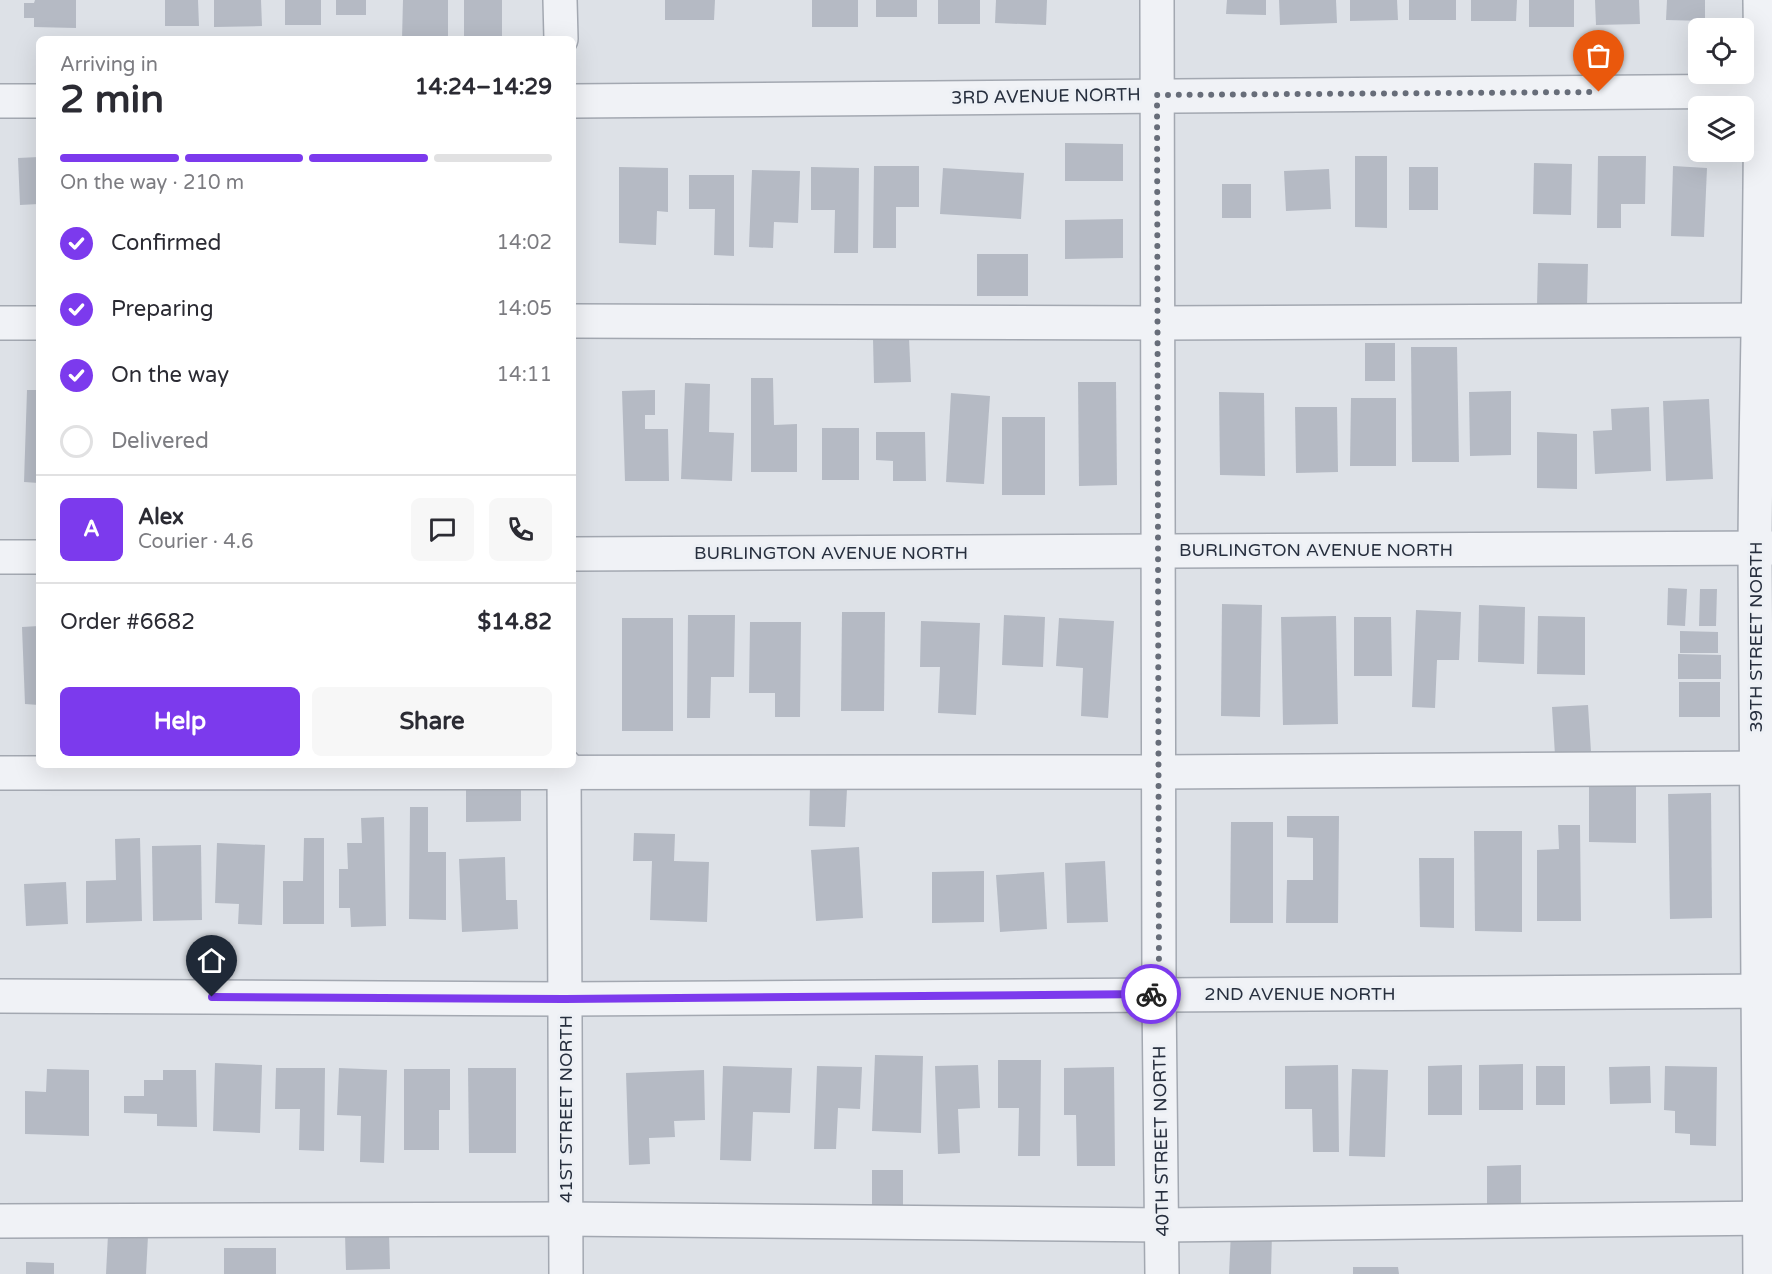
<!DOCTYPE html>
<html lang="en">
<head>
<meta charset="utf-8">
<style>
	:root { --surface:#fff; --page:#f7f7f7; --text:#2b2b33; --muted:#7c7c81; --line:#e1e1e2; --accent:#7c3aed }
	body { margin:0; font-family:"Varela Round",sans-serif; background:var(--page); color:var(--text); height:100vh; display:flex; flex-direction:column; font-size:22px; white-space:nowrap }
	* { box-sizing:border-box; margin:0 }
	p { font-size:20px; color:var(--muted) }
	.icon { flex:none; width:33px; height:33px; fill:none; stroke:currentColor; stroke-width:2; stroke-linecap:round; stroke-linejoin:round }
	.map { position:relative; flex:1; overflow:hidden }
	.panel { position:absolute; left:36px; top:36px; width:540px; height:732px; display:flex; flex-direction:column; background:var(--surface); border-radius:9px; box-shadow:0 6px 24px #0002 }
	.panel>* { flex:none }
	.controls { position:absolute; left:1688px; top:18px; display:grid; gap:12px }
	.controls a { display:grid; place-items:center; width:66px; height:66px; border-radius:9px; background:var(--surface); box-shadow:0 6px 24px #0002; font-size:30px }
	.pin { position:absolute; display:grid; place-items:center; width:51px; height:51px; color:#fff; margin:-62px -26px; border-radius:50% 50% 50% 0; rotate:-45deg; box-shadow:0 0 6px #0007 }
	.pin .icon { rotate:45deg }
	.courier { position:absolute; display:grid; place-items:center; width:60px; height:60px; margin:-30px; border:4px solid #7c3aed; border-radius:50%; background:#fff; color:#222; box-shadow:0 2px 8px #0007 }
	.head em { font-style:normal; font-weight:700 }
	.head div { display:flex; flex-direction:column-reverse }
	.head { display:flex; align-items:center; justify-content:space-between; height:102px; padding:0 24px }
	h1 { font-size:39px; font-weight:700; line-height:45px }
	.bar { display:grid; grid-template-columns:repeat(4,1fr); gap:9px 6px; align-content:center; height:72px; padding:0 24px }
	.bar i { height:8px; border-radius:4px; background:var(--line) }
	.bar .selected { background:var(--accent) }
	.bar p { grid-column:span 4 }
	.line { display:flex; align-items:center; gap:15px; padding:0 24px; border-top:2px solid var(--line) }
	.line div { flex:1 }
	.round { display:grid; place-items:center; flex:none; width:63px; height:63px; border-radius:9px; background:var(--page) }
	ol { padding:0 24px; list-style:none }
	li { display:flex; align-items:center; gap:18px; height:66px }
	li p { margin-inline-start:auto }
	li .icon { padding:6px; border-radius:50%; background:var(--accent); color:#fff; stroke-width:4 }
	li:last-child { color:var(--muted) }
	li i { width:33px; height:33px; border:3px solid var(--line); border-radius:50% }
	.cta { display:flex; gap:12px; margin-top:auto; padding:12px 24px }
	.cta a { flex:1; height:69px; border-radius:9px; background:var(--accent); color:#fff; font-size:24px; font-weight:700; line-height:69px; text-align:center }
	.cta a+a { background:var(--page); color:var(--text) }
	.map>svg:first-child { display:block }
</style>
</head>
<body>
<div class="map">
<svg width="1772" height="1274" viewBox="0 0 1772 1274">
	<rect width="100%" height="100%" fill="#dde1e7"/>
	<g fill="#b5bac4">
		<path d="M35 0H76V28L34 27V18H24V3H34Z"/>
		<path d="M165 0H198L199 26H165Z"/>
		<path d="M214 0H261L262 26 214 27Z"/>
		<rect x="285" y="0" width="36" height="25"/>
		<rect x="336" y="0" width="30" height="15"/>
		<path d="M403 0H448V39H402Z"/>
		<rect x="464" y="0" width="38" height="37"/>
		<path d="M665 0H715L714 20H665Z"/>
		<rect x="812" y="0" width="46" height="27"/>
		<rect x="876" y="0" width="41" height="17"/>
		<rect x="938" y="0" width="42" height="24"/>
		<path d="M996 0H1047L1046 25 995 23Z"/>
		<path d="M1227 0H1266V15L1226 14Z"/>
		<path d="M1279 0H1336L1337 23 1280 25Z"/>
		<path d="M1350 0H1397L1398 20 1350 21Z"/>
		<rect x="1409" y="0" width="47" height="20"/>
		<path d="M1471 0H1517L1516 21H1471Z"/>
		<rect x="1529" y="0" width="45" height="27"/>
		<path d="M1595 0H1639L1640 24 1596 25Z"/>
		<path d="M1667 0H1705V21L1666 20Z"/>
		<path d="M1065 143 1123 144V181H1065Z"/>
		<path d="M1355 156H1387V228L1355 227Z"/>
		<path d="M1598 156H1646L1645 204H1621V228H1597Z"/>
		<path d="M39 157V204L20 205 18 158Z"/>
		<path d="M1534 163 1572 164 1571 215 1533 214Z"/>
		<path d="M874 166H919V207H896V248H873Z"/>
		<path d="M1673 166 1707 168 1704 237 1671 236Z"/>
		<path d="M619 167 668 168V212L657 211 656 245 619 243Z"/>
		<path d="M811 167 859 168 858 253H834L835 210H811Z"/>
		<rect x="1409" y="167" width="29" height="43"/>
		<path d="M943 168 1024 173 1021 219 940 214Z"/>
		<path d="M1329 169 1331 209 1286 211 1284 171Z"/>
		<path d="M752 170 800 171 798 223 774 222 773 248 749 247Z"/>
		<path d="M689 175H734V256L714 255 715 209H689Z"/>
		<rect x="1222" y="184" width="29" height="34"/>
		<path d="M1123 219V258L1065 259V220Z"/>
		<rect x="977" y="254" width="51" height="42"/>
		<path d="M1538 263 1588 264 1587 305H1537Z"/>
		<path d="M909 338 911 382 874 383 873 339Z"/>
		<rect x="1365" y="343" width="30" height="38"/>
		<path d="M1411 347H1457L1459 462H1412Z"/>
		<path d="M751 378H773L774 425 797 424V472H751Z"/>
		<path d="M1078 382H1116L1117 485 1079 486Z"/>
		<path d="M685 383 710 384 709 432 734 433 732 481 681 479Z"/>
		<path d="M27 390H39V483L24 482Z"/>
		<path d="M655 390V415H645V429H668L669 481H625L622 391Z"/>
		<path d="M1511 391V455L1470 456 1469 392Z"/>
		<path d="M1219 392 1264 393 1265 476 1220 475Z"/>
		<path d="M951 393 990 396 984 484 946 482Z"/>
		<path d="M1351 398H1396V466H1350Z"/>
		<path d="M1709 399 1713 479 1666 481 1663 401Z"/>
		<path d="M1295 407H1337L1338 472 1296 473Z"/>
		<path d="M1649 407 1651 471 1595 474 1593 431 1612 430 1611 409Z"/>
		<rect x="1002" y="417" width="43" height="78"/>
		<rect x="822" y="428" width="37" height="52"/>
		<path d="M876 432H925L926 481H893V461L876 460Z"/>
		<path d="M1537 432 1577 434V489L1537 488Z"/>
		<path d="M1668 588 1687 589 1685 626 1667 625Z"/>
		<path d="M1700 589H1717L1716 626H1699Z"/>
		<path d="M1222 604 1262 605 1260 717 1221 716Z"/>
		<path d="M1479 605 1525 607 1524 664 1478 662Z"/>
		<path d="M1416 610 1461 612 1459 660H1437L1435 708 1412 707Z"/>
		<path d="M842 612H885L884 711H841Z"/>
		<path d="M688 615H735L734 677H711L710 718H687Z"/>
		<path d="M1004 615 1045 617 1043 667 1002 665Z"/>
		<path d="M1336 616 1338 724 1283 725 1281 617Z"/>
		<path d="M1538 616 1585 617V675L1537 674Z"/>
		<path d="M1354 617H1391L1392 676H1354Z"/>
		<rect x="622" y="618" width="51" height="113"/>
		<path d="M1059 618 1114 621 1108 718 1081 716 1083 668 1056 666Z"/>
		<path d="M921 621 980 623 976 715 938 713 940 667H920Z"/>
		<path d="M750 622H801L800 717H775V693H749Z"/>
		<path d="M39 626V705L25 704 22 627Z"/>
		<path d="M1680 631 1718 632V653H1680Z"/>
		<path d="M1678 654 1721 655V679H1678Z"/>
		<rect x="1679" y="682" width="41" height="35"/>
		<path d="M1588 705 1591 752 1555 755 1552 707Z"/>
		<path d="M1589 785H1636V843L1589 842Z"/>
		<path d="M810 787 847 789 845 827 809 826Z"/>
		<path d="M521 788V821L466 822V789Z"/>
		<path d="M1711 793 1712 918 1670 919 1668 794Z"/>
		<path d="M410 807H428V852H446V920L409 919Z"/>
		<path d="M1287 816H1339L1338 923H1286L1287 880H1313V838L1287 837Z"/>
		<path d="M384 817 386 926 351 927 350 908H339V869H348L347 843H362L361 818Z"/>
		<path d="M1231 822H1273V923H1230Z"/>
		<path d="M1558 825H1580L1581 921H1537V850L1559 849Z"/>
		<path d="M1474 831H1522V932L1475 931Z"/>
		<path d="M634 833 675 834 674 861 709 862 707 922 650 920 652 861H633Z"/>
		<path d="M140 838 142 921 86 923V881L116 880 115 839Z"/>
		<path d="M304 838H324V924H283V881H303Z"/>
		<path d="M217 843 265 845 262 925 238 924 239 904 215 903Z"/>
		<path d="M201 845 202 920 153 921 152 846Z"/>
		<path d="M859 847 863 918 816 921 811 850Z"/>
		<path d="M505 857 506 900H517L518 929 462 932 459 859Z"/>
		<path d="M1419 858H1454V928L1420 927Z"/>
		<path d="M1105 861 1108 922 1067 923 1065 863Z"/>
		<path d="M984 871V922L932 923V872Z"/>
		<path d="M1044 872 1047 929 1000 932 996 875Z"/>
		<path d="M66 882 68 924 26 926 24 884Z"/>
		<path d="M875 1055 923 1056 921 1133 872 1131Z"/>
		<path d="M998 1060H1041L1040 1156H1018L1019 1108H998Z"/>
		<path d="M215 1063 262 1065 260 1133 213 1131Z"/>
		<path d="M1523 1064V1110H1479V1065Z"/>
		<path d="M978 1065 980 1108 958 1109 960 1153 938 1154 935 1066Z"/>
		<path d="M1338 1065 1339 1152H1313L1312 1109H1285V1066Z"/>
		<path d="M1462 1065V1115H1428V1066Z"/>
		<path d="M723 1066 792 1068 790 1113 753 1112 751 1161 720 1160Z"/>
		<path d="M817 1066 862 1067 860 1109 838 1108 836 1149H814Z"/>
		<rect x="1536" y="1066" width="29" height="39"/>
		<path d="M1650 1066 1651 1103 1610 1104 1609 1067Z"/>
		<path d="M1665 1066 1717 1067 1716 1146 1690 1145V1134L1675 1133V1111L1664 1110Z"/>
		<path d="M1114 1067 1115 1166H1077L1076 1115H1064V1068Z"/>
		<path d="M276 1068H325L324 1151 299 1150 300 1109H275Z"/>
		<path d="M339 1068 387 1070 384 1163 360 1162 361 1116 337 1115Z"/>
		<path d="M468 1068H516V1153H469Z"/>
		<path d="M47 1069 89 1070V1136L25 1134V1091L46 1092Z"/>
		<path d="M404 1069H450V1110H439V1150H404Z"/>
		<path d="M1352 1069 1388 1070 1385 1157 1349 1156Z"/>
		<path d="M163 1070H196L197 1127 157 1126V1114L124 1113V1096H144V1080H163Z"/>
		<path d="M704 1070 705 1120 674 1121 675 1137 649 1138 650 1164 629 1165 626 1073Z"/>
		<path d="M1521 1165V1204H1487V1166Z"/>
		<rect x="872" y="1170" width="31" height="35"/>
		<path d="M1231 1232 1272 1233 1271 1274H1229Z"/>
		<path d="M389 1233 390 1269 346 1270 345 1234Z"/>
		<path d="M108 1235 148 1236 146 1274H106Z"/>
		<rect x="224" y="1248" width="52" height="26"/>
		<path d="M26 1262 54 1263V1274H26Z"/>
		<path d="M1353 1267H1398L1399 1274H1353Z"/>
	</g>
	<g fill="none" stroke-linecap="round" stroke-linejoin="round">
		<g stroke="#a3a8b1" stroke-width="36">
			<g id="minor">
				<path d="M560 0 561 39"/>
				<path d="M1157 0 1159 994 1162 1274"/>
				<path d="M1760 0C1763 184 1756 367 1755 551 1755 792 1757 1033 1760 1274"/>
				<path d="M0 101H39"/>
				<path d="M573 101 1772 91"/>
				<path d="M573 321 1158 323 1772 320"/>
				<path d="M0 323H39"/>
				<path d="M573 554 1772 548"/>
				<path d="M0 557H39"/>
				<path d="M564 765 566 1274"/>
				<path d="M0 773 1159 772 1772 768"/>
				<path d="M0 996 565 999 1772 991"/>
				<path d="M0 1221 566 1219 1162 1225 1772 1218"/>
			</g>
		</g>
		<use href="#minor" stroke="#f0f2f6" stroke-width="33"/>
	</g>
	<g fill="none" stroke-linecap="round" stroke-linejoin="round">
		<path stroke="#676d79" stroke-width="6" stroke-dasharray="0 10.8" d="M1151 994H1159L1157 95 1599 92"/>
		<path stroke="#7c3aed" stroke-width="8" d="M212 997 565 999 1151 994"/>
	</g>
	<g text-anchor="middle" stroke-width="6" stroke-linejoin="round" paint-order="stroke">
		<g font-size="18" fill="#272f3e" stroke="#edf0f5">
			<text transform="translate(1046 96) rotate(-1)" y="6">3RD AVENUE NORTH</text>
			<text x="1316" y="556">BURLINGTON AVENUE NORTH</text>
			<text x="831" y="559">BURLINGTON AVENUE NORTH</text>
			<text transform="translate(1756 637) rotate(-90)" y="6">39TH STREET NORTH</text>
			<text x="1300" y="1000">2ND AVENUE NORTH</text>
			<text transform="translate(566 1109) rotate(-90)" y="6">41ST STREET NORTH</text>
			<text transform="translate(1161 1141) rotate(-91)" y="6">40TH STREET NORTH</text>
		</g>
	</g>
</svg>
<div class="controls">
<a><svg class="icon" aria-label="locate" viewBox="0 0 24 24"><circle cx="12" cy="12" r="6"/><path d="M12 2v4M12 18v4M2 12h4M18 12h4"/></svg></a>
<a><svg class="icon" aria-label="layers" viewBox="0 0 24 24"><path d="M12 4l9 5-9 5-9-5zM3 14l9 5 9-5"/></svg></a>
</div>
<div class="pin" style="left:1599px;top:92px;background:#ea580c"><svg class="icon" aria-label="bag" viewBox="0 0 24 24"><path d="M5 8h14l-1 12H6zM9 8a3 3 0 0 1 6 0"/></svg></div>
<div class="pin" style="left:212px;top:997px;background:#1f2937"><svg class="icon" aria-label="home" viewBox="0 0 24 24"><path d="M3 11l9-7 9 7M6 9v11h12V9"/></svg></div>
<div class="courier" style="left:1151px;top:994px"><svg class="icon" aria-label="bike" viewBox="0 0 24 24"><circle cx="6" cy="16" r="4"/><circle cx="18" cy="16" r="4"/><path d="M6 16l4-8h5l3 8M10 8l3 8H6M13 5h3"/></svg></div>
<section class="panel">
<div class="head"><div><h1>2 min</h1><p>Arriving in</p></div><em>14:24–14:29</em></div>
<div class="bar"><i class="selected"></i><i class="selected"></i><i class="selected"></i><i></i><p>On the way · 210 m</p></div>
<ol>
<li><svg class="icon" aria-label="check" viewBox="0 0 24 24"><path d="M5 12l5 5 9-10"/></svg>Confirmed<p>14:02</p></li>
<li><svg class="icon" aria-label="check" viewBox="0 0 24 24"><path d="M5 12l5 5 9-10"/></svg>Preparing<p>14:05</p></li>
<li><svg class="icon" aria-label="check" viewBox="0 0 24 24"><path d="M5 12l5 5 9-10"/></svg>On the way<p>14:11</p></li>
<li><i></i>Delivered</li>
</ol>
<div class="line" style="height:108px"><b class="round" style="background:var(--accent);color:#fff">A</b><div><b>Alex</b><p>Courier · 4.6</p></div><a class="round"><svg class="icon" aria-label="chat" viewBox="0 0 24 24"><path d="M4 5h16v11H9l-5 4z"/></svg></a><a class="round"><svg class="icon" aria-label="phone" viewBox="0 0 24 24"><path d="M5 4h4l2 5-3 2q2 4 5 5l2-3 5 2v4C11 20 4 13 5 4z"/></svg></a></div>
<div class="line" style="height:78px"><div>Order #6682</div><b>$14.82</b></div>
<div class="cta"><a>Help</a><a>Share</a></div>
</section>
</div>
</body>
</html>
